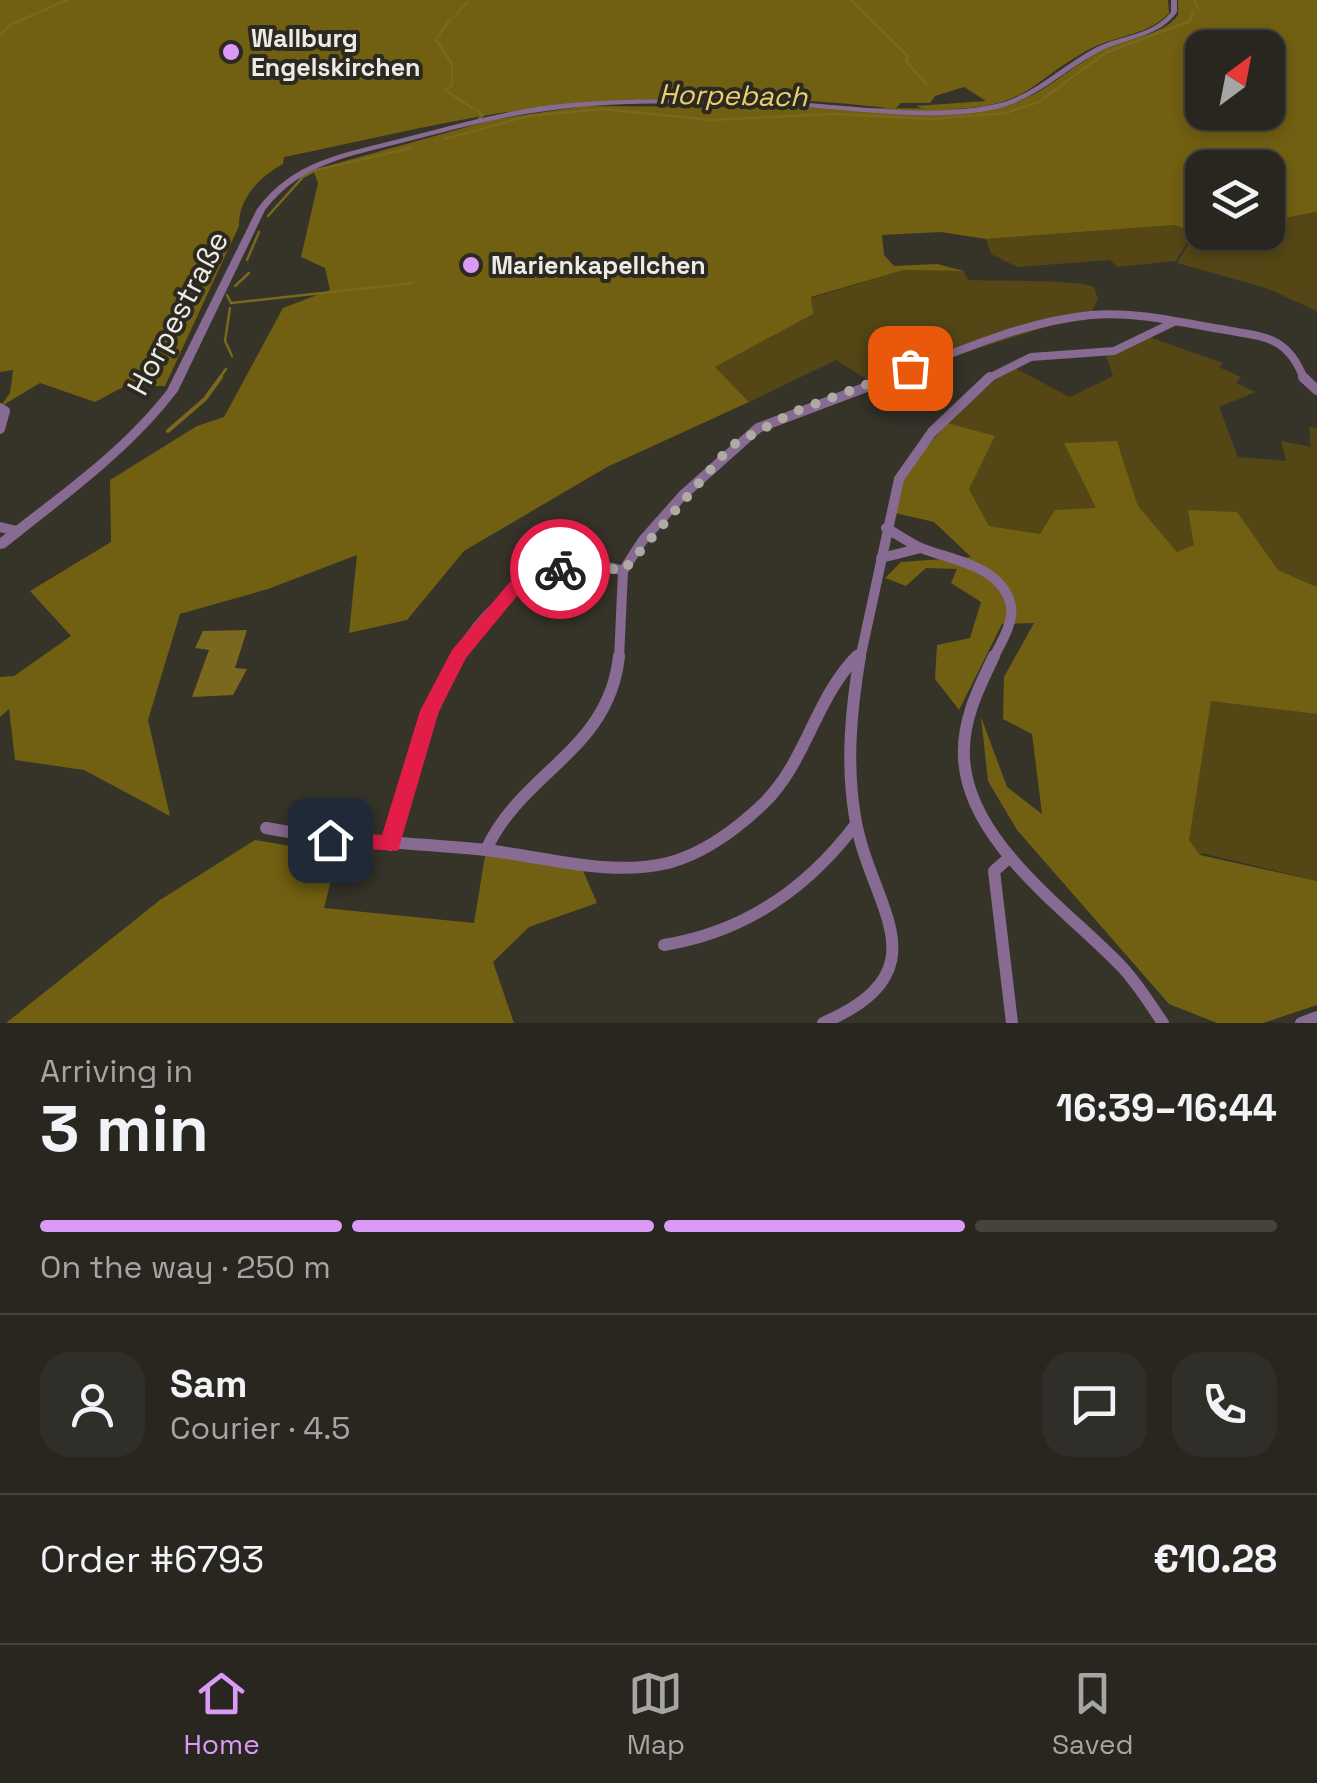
<!DOCTYPE html>
<html lang="en">
<head>
<meta charset="utf-8">
<style>
	:root { --surface:#28261f; --page:#302e28; --text:#f1f3f6; --muted:#a5a5a4; --line:#44433d; --accent:#db9af6 }
	body { margin:0; font-family:"Space Grotesk",sans-serif; background:var(--page); color:var(--text); height:100vh; display:flex; flex-direction:column; font-size:38px; white-space:nowrap }
	* { box-sizing:border-box; margin:0 }
	p { font-size:32px; color:var(--muted) }
	.icon { flex:none; width:55px; height:55px; fill:none; stroke:currentColor; stroke-width:2; stroke-linecap:round; stroke-linejoin:round }
	.map { position:relative; height:1023px; overflow:hidden }
	.drawer { display:flex; flex-direction:column; background:var(--surface); flex:1 }
	.drawer>* { flex:none }
	.needle { width:65px; rotate:32deg }
	.controls { position:absolute; left:1185px; top:30px; display:grid; gap:20px }
	.controls a { display:grid; place-items:center; width:100px; height:100px; border-radius:20px; background:var(--surface); box-shadow:0 5px 15px #0003,0 0 0 2px var(--line); font-size:50px }
	.pin { position:absolute; display:grid; place-items:center; width:85px; height:85px; color:#fff; margin:-42px; border-radius:20px; box-shadow:0 5px 15px #0006 }
	.courier { position:absolute; display:grid; place-items:center; width:100px; height:100px; margin:-50px; border:8px solid #e11d48; border-radius:50%; background:#fff; color:#222; box-shadow:0 2px 12px #0007 }
	.summary em { font-style:normal; font-weight:700 }
	.summary div { display:flex; flex-direction:column-reverse }
	.summary { display:flex; align-items:center; justify-content:space-between; height:170px; padding:0 40px }
	h1 { font-size:65px; font-weight:700; line-height:75px }
	.bar { display:grid; grid-template-columns:repeat(4,1fr); gap:15px 10px; align-content:center; height:120px; padding:0 40px }
	.bar i { height:12px; border-radius:8px; background:var(--line) }
	.bar .on { background:var(--accent) }
	.bar p { grid-column:span 4 }
	.line { display:flex; align-items:center; gap:25px; padding:0 40px; border-top:2px solid var(--line) }
	.line div { flex:1 }
	.round { display:grid; place-items:center; flex:none; width:105px; height:105px; border-radius:30px; background:var(--page) }
	.dock { display:flex; justify-content:space-around; align-items:center; height:140px; border-top:2px solid var(--line); background:var(--surface); font-size:28px; color:var(--muted) }
	.dock a { display:grid; justify-items:center; gap:5px }
	.dock .on { color:var(--accent) }
	.map>svg:first-child { display:block }
</style>
</head>
<body>
<div class="map">
<svg width="1317" height="1023" viewBox="0 0 1317 1023">
	<rect width="100%" height="100%" fill="#363329"/>
	<g fill="#544715">
		<path d="M1317 212V311L1266 288 1177 263 1194 235 1268 232V221Z"/>
		<path d="M1175 225 1192 234 1176 261 1117 267 1110 260 1017 267 991 254 986 239Z"/>
		<path d="M904 270 964 271 968 280C990 281 1083 280 1094 287L1098 299 1091 313 871 382 836 360 749 402 715 367 812 314 811 298Z"/>
		<path d="M1149 337 1223 363 1219 367 1241 377 1236 383 1256 392 1219 407 1238 457 1286 461 1281 441 1311 447 1309 427 1317 428V587L1278 570 1236 512 1194 545 1177 553 1138 506 1117 441 1096 508 1040 534 989 526 969 489 947 423 1011 366 1070 397 1113 376 1106 355Z"/>
		<path d="M1211 700 1317 714V881L1202 853 1201 856 1188 840Z"/>
	</g>
	<g fill="#715f12" fill-rule="evenodd">
		<path d="M0 0H1168L1169 13C1151 34 1116 36 1092 48 1032 79 1032 106 953 109 940 109 926 111 916 106L986 101 964 87 935 96 930 103H901L895 109C764 92 590 95 461 120 401 131 343 145 284 157L283 164C261 176 238 198 239 226L165 386H125L95 402 40 383 0 407 10 393 13 370 0 372Z"/>
		<path d="M1178 0H1317V212L1268 221V168H1202L1204 233 1194 234 1175 225 986 239 941 232 882 235 884 255 894 266 937 264 964 271 904 270 811 297 813 314 715 367 749 402 607 467 464 551 407 620 349 633 357 555 268 589 180 614 148 720 170 816 84 770 15 760 9 709 0 717V677L14 676 71 636 30 591 111 542 110 480 197 426 224 417 283 308 330 290 325 268 301 257 318 183 313 170 492 120 585 106 995 109C1046 98 1070 63 1114 45 1135 37 1164 34 1178 15ZM1202 48H1268V112H1202Z"/>
		<path d="M947 423 995 436 969 489 989 526 1040 534 1055 510 1096 508 1064 443 1117 441 1138 506 1177 552 1194 545 1188 510 1237 512 1278 570 1317 587V714L1211 701 1189 840 1200 855 1317 881V1005L1263 1023H1217L1169 1004 1017 830 988 781 981 717 1007 787 1042 814 1032 734 1003 719 1004 677 1034 623 1002 624 959 710 935 679 937 645 970 638 981 602 951 583 957 569 926 568 906 586 885 578 901 562 971 557 934 522 891 512 899 481Z"/>
		<path d="M255 840 338 854 324 908 474 923 486 850 581 866 597 903 529 927 493 962 514 1023H6L160 900Z"/>
	</g>
	<path fill="#7a681e" d="M247 630 235 668 247 669 233 695 192 697 209 650 195 648 203 631Z"/>
	<g fill="none" stroke-linecap="round" stroke-linejoin="round">
		<g stroke="#7a681e" stroke-width="2.5">
			<path d="M1194 0 1197 7"/>
			<path d="M852 1 908 56 906 61 927 85"/>
			<path d="M455 16 468 2"/>
			<path d="M451 18 436 39 452 64V86L445 90 472 108"/>
			<path d="M0 35 10 25 67 0"/>
			<path d="M477 111 483 115 479 119"/>
			<path d="M445 139 528 116 604 109 710 120 834 114 932 119 1006 113 1039 102 1105 53 1190 21 1193 12"/>
			<path d="M268 216 303 177 316 170 412 148"/>
			<path d="M247 260 259 232"/>
			<path d="M235 286 249 273"/>
			<path d="M227 295 231 303 413 283"/>
			<path d="M230 308 225 341 232 356"/>
			<path d="M219 379 226 369"/>
		</g>
		<path stroke="#7a681e" stroke-width="4" d="M168 431 205 399 221 377"/>
		<g stroke="#876b93" stroke-width="8">
			<path d="M887 379C952 354 1020 322 1091 315 1134 311 1178 322 1220 329 1262 337 1287 334 1304 379"/>
			<path d="M987 379 1031 357 1114 351 1174 322"/>
		</g>
		<g stroke="#876b93" stroke-width="10">
			<path d="M1303 377 1317 390"/>
			<path d="M0 408 5 411 0 429"/>
			<path d="M0 527 17 531"/>
			<path d="M886 528C897 534 909 543 921 548 951 560 1002 565 1011 606 1014 623 1000 644 993 659"/>
			<path d="M881 558 921 548"/>
			<path d="M456 659C488 600 552 548 623 571"/>
			<path d="M619 659 623 571 643 540 683 495 758 428 893 377"/>
			<path d="M854 659 859 654"/>
			<path d="M860 659 899 479 932 432 990 377"/>
		</g>
		<g stroke="#876b93" stroke-width="12">
			<path d="M994 656C978 689 962 721 964 758 968 843 1069 911 1122 967 1138 984 1150 1004 1163 1023"/>
			<path d="M266 828C339 842 412 842 486 850 545 857 609 877 668 863 705 853 736 830 764 803 806 762 815 699 857 656"/>
			<path d="M390 845 427 723 458 656"/>
			<path d="M486 850C522 771 609 751 619 656"/>
			<path d="M1010 857 994 871 1012 1023"/>
			<path d="M664 945C745 932 807 889 856 824"/>
			<path d="M823 1023C947 969 870 908 855 817 846 763 851 710 860 656"/>
			<path d="M1301 1023 1317 1017"/>
		</g>
		<path fill="#876b93" fill-rule="evenodd" d="M1171 0H1177V12C1159 37 1131 37 1105 49 1065 68 1037 101 992 110 923 123 850 108 780 106 702 104 623 100 546 111 498 117 452 130 405 142 351 156 301 163 265 210L178 391C130 454 66 499 5 548L0 549V538C59 492 120 450 167 390L257 209C293 161 341 154 395 140 447 127 498 112 551 105 624 97 698 99 771 101 843 103 919 119 991 105 1032 98 1060 66 1097 47 1122 35 1153 35 1171 12Z"/>
	</g>
	<path fill="#e11d48" d="M560 564 566 565V573L522 590 466 658 439 711 398 851 323 846V833L330 831 382 835 420 711 452 650 510 582Z"/>
	<g fill="none" stroke-linecap="round" stroke-linejoin="round">
		<path stroke="#adaba3" stroke-width="10" stroke-dasharray="0 18" d="M560 569 586 564 623 571 731 446 794 412 910 368"/>
	</g>
	<g fill="#db9af6" stroke="#2c2920" stroke-width="4">
		<circle cx="231" cy="52" r="10"/>
		<circle cx="471" cy="265" r="10"/>
	</g>
	<g text-anchor="middle" stroke-width="8" stroke-linejoin="round" paint-order="stroke">
		<g font-size="25" font-weight="bold" fill="#edebe5" stroke="#2c2920" text-anchor="start">
			<text x="251" y="47">Wallburg<tspan x="251" dy="29">Engelskirchen</tspan></text>
			<text x="491" y="274">Marienkapellchen</text>
		</g>
		<g font-size="28" font-style="italic" fill="#ebd06d" stroke="#2c2920">
			<text transform="translate(733 95) rotate(1)" y="10">Horpebach</text>
		</g>
		<g font-size="30" fill="#edebe5" stroke="#2c2920">
			<text transform="translate(178 313) rotate(-62)" y="10">Horpestraße</text>
		</g>
	</g>
</svg>
<div class="controls">
<a><svg class="needle" viewBox="-14 -14 28 28"><path d="M0-13l5 13h-10z" fill="#e53935"/><path d="M0 13l5-13h-10z" fill="#a5a5a4"/></svg></a>
<a><svg class="icon" aria-label="layers" viewBox="0 0 24 24"><path d="M12 4l9 5-9 5-9-5zM3 14l9 5 9-5"/></svg></a>
</div>
<div class="pin" style="left:910px;top:368px;background:#ea580c"><svg class="icon" aria-label="bag" viewBox="0 0 24 24"><path d="M5 8h14l-1 12H6zM9 8a3 3 0 0 1 6 0"/></svg></div>
<div class="pin" style="left:330px;top:840px;background:#1f2937"><svg class="icon" aria-label="home" viewBox="0 0 24 24"><path d="M3 11l9-7 9 7M6 9v11h12V9"/></svg></div>
<div class="courier" style="left:560px;top:569px"><svg class="icon" aria-label="bike" viewBox="0 0 24 24"><circle cx="6" cy="16" r="4"/><circle cx="18" cy="16" r="4"/><path d="M6 16l4-8h5l3 8M10 8l3 8H6M13 5h3"/></svg></div>
</div>
<section class="drawer">
<div class="summary"><div><h1>3 min</h1><p>Arriving in</p></div><em>16:39–16:44</em></div>
<div class="bar"><i class="on"></i><i class="on"></i><i class="on"></i><i></i><p>On the way · 250 m</p></div>
<div class="line" style="height:180px"><a class="round"><svg class="icon" aria-label="person" viewBox="0 0 24 24"><circle cx="12" cy="8" r="4"/><path d="M4 21q1-7 8-7t8 7"/></svg></a><div><b>Sam</b><p>Courier · 4.5</p></div><a class="round"><svg class="icon" aria-label="chat" viewBox="0 0 24 24"><path d="M4 5h16v11H9l-5 4z"/></svg></a><a class="round"><svg class="icon" aria-label="phone" viewBox="0 0 24 24"><path d="M5 4h4l2 5-3 2q2 4 5 5l2-3 5 2v4C11 20 4 13 5 4z"/></svg></a></div>
<div class="line" style="height:130px"><div>Order #6793</div><b>€10.28</b></div>
</section>
<nav class="dock">
<a class="on"><svg class="icon" aria-label="home" viewBox="0 0 24 24"><path d="M3 11l9-7 9 7M6 9v11h12V9"/></svg>Home</a>
<a><svg class="icon" aria-label="map" viewBox="0 0 24 24"><path d="M3 6l6-2 6 2 6-2v14l-6 2-6-2-6 2zM9 4v14M15 6v14"/></svg>Map</a>
<a><svg class="icon" aria-label="saved" viewBox="0 0 24 24"><path d="M7 4h10v16l-5-4-5 4z"/></svg>Saved</a>
</nav>
</body>
</html>
